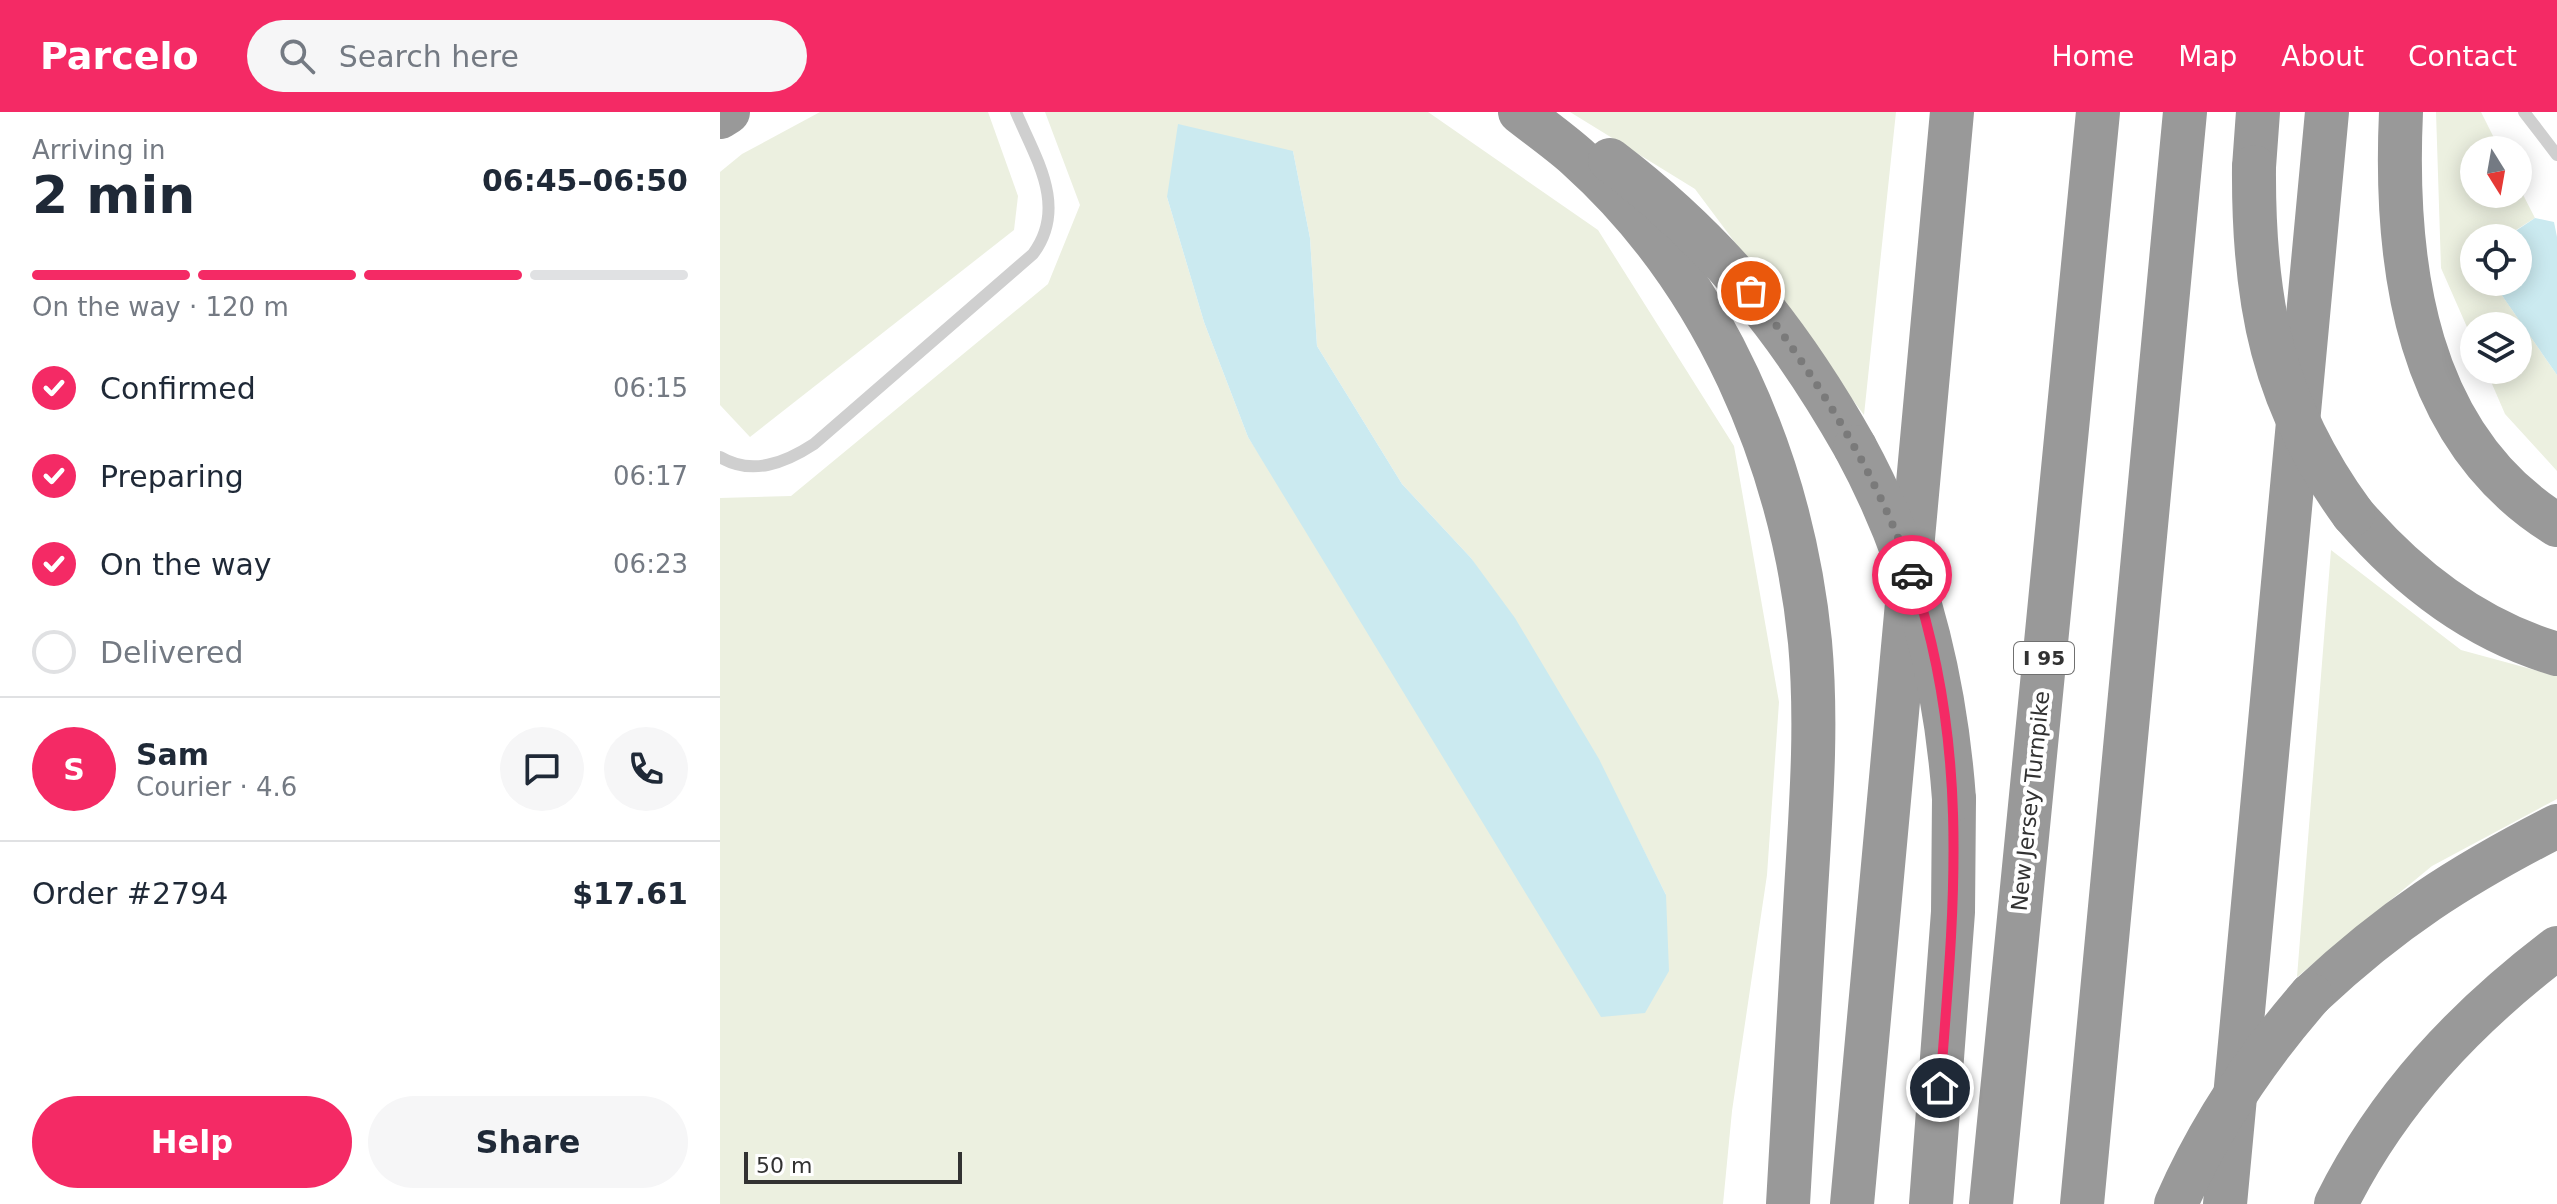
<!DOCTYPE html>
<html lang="en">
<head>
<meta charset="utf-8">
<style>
	:root { --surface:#fff; --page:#f6f6f7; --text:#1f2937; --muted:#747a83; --line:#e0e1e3; --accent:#f42a65 }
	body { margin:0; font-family:"DejaVu Sans",sans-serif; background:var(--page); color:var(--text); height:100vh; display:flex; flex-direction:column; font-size:30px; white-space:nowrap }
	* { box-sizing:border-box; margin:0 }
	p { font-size:26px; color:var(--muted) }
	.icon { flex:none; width:44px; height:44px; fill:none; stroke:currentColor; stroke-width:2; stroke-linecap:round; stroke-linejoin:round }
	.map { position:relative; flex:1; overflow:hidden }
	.panel { display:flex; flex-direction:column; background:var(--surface); width:720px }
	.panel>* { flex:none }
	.needle { width:52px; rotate:169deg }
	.tools { position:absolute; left:1740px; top:24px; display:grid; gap:16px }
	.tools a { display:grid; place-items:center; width:72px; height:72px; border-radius:50%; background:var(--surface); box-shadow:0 4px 20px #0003; font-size:40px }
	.scale { position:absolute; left:24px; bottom:20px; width:218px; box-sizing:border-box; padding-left:8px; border:4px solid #323232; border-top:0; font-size:22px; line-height:28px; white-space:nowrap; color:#323232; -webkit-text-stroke:6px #fff; paint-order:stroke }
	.pin { position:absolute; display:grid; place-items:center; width:68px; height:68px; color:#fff; margin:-34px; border:4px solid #fff; border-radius:50%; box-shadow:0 2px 8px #0007 }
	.courier { position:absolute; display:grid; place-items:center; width:80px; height:80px; margin:-40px; border:6px solid #f42a65; border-radius:50%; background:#fff; color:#222; box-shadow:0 2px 10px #0007 }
	.summary em { font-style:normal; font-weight:700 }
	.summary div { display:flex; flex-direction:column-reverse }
	.summary { display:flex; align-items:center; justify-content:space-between; height:136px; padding:0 32px }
	h1 { font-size:52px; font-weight:700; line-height:60px }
	.bar { display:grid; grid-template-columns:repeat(4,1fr); gap:12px 8px; align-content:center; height:96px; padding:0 32px }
	.bar i { height:10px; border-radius:6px; background:var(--line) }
	.bar .on { background:var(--accent) }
	.bar p { grid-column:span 4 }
	.line { display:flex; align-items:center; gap:20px; padding:0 32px; border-top:2px solid var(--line) }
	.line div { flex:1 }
	.round { display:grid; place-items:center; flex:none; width:84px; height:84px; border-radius:42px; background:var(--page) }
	ol { padding:0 32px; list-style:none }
	li { display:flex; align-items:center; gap:24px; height:88px }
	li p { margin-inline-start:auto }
	li .icon { padding:8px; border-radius:50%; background:var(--accent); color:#fff; stroke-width:4 }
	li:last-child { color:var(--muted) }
	li i { width:44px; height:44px; border:4px solid var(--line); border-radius:50% }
	.primary-button { display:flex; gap:16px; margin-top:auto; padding:16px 32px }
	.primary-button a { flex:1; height:92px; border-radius:48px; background:var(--accent); color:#fff; font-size:32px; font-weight:700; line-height:92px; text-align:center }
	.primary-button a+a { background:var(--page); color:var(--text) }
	header { display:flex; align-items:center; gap:48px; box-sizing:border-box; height:112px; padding:0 40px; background:var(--accent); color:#fff }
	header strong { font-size:38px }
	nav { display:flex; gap:44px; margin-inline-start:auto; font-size:28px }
	.search { width:560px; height:72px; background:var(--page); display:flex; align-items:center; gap:20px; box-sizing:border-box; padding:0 28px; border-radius:44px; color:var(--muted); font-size:30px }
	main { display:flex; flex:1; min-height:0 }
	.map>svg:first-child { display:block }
</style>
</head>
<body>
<header>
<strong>Parcelo</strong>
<div class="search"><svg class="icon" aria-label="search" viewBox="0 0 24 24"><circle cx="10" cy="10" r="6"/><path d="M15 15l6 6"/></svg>Search here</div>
<nav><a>Home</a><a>Map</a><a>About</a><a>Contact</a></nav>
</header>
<main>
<section class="panel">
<div class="summary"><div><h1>2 min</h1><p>Arriving in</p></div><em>06:45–06:50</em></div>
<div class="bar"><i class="on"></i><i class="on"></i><i class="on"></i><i></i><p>On the way · 120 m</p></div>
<ol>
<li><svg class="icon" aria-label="check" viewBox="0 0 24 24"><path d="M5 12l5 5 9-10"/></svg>Confirmed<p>06:15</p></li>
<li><svg class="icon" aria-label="check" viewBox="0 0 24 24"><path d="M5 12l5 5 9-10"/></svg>Preparing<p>06:17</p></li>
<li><svg class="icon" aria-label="check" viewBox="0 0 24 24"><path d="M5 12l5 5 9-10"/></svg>On the way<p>06:23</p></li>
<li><i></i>Delivered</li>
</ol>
<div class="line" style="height:144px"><b class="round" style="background:var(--accent);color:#fff">S</b><div><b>Sam</b><p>Courier · 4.6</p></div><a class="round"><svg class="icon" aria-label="chat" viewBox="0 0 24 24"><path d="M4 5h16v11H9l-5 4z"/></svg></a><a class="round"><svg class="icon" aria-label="phone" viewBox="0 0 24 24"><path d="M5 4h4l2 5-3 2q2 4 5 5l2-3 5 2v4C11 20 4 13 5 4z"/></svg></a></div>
<div class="line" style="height:104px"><div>Order #2794</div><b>$17.61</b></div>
<div class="primary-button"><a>Help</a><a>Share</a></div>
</section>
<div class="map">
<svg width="1837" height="1092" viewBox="0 0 1837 1092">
	<rect width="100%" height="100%" fill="#fff"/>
	<g fill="#ecf0e0" fill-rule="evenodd">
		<path d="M100 0H268L298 84 294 118 30 325 0 293V60L22 42Z"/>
		<path d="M325 0H708L878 118 1014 334 1059 590 1047 763 1012 999 1003 1092H0V386L71 384 328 172 360 93ZM573 39 590 126 597 234 682 372 751 446 913 717 946 783 577 401 528 325 484 210 447 85Z"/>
		<path d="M850 0H1176L1144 303 975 77Z"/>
		<path d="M1716 0H1761L1780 38H1754V82H1798V73L1815 106 1791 121 1790 126H1754V170H1783L1781 182 1837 263V359L1785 302 1766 258H1798V214H1754V231L1721 156Z"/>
		<path d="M1611 438 1741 538 1837 564V687L1712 754 1577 865Z"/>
	</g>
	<g fill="#cbeaf0">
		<path d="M458 12 573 39 590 126 597 234 682 372 751 446 795 506 879 647 946 783 949 859 925 901 881 905 528 325 484 210 447 85Z"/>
		<path d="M1815 106 1834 110 1837 125V263L1781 182 1783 170H1798V126H1790L1791 122Z"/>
	</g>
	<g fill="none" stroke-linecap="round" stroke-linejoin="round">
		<g stroke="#cfcfcf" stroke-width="12">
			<path d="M1804 0 1837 43"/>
			<path d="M0 345C32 364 65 351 94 332L313 142C348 95 316 47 296 0"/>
		</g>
		<g stroke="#999" stroke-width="44">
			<path d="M800 0C819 15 839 29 857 45 994 168 1072 349 1090 530 1098 618 1090 708 1085 796 1079 895 1074 993 1068 1092"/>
			<path d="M1681 0C1674 152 1695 325 1837 413"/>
			<path d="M0 5 8 0"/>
			<path d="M890 48C998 130 1069 218 1135 335"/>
			<path d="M1534 55 1538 0"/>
			<path d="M1633 402C1688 466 1754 518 1837 542"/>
			<path d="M1591 883C1671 808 1739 764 1837 714"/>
			<path d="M1132 1092 1232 0"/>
			<path d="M1211 1092 1233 800 1234 687"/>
			<path d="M1271 1092 1378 0"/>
			<path d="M1362 1092 1465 0"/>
			<path d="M1505 1092 1607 0"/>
			<path d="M1616 1092C1668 987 1745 906 1837 836"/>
		</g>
		<g stroke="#999" stroke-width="44">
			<path d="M1534 55C1533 190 1552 291 1633 402"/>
			<path d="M1135 335C1195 445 1225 562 1234 687"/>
			<path d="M1456 1092C1490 1014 1536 946 1591 883"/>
		</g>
	</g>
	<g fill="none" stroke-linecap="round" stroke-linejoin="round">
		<path stroke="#7a7a7a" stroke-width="8" stroke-dasharray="0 14.4" d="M1031 179C1097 267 1156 358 1192 463"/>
		<path stroke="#f42a65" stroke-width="10" d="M1192 463C1251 637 1234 797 1220 976"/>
	</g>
	<g text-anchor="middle" stroke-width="8" stroke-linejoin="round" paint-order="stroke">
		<rect fill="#fff" stroke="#707070" stroke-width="2" x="1294" y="530" width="60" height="32" rx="6"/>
		<g font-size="20" font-weight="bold" fill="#323232">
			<text x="1324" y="553">I 95</text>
		</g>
		<g font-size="22" fill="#323232" stroke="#fff">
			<text transform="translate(1310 689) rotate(-84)" y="8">New Jersey Turnpike</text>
		</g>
	</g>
</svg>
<div class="tools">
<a><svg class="needle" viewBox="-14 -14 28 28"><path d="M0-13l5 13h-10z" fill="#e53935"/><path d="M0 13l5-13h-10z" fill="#747a83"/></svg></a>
<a><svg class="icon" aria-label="locate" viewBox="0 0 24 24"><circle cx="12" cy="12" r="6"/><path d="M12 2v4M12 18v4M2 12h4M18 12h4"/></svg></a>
<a><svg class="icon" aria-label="layers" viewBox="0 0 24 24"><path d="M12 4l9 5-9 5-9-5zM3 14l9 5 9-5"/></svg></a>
</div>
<div class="scale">50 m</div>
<div class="pin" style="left:1031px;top:179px;background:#ea580c"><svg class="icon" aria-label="bag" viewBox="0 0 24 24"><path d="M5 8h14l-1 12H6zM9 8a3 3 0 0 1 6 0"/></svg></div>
<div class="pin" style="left:1220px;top:976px;background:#1f2937"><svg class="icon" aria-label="home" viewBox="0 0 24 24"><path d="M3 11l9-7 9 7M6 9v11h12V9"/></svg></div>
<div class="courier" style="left:1192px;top:463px"><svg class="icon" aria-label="car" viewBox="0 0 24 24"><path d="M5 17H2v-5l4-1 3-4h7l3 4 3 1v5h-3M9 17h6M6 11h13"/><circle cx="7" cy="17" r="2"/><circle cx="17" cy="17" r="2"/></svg></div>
</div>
</main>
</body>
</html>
